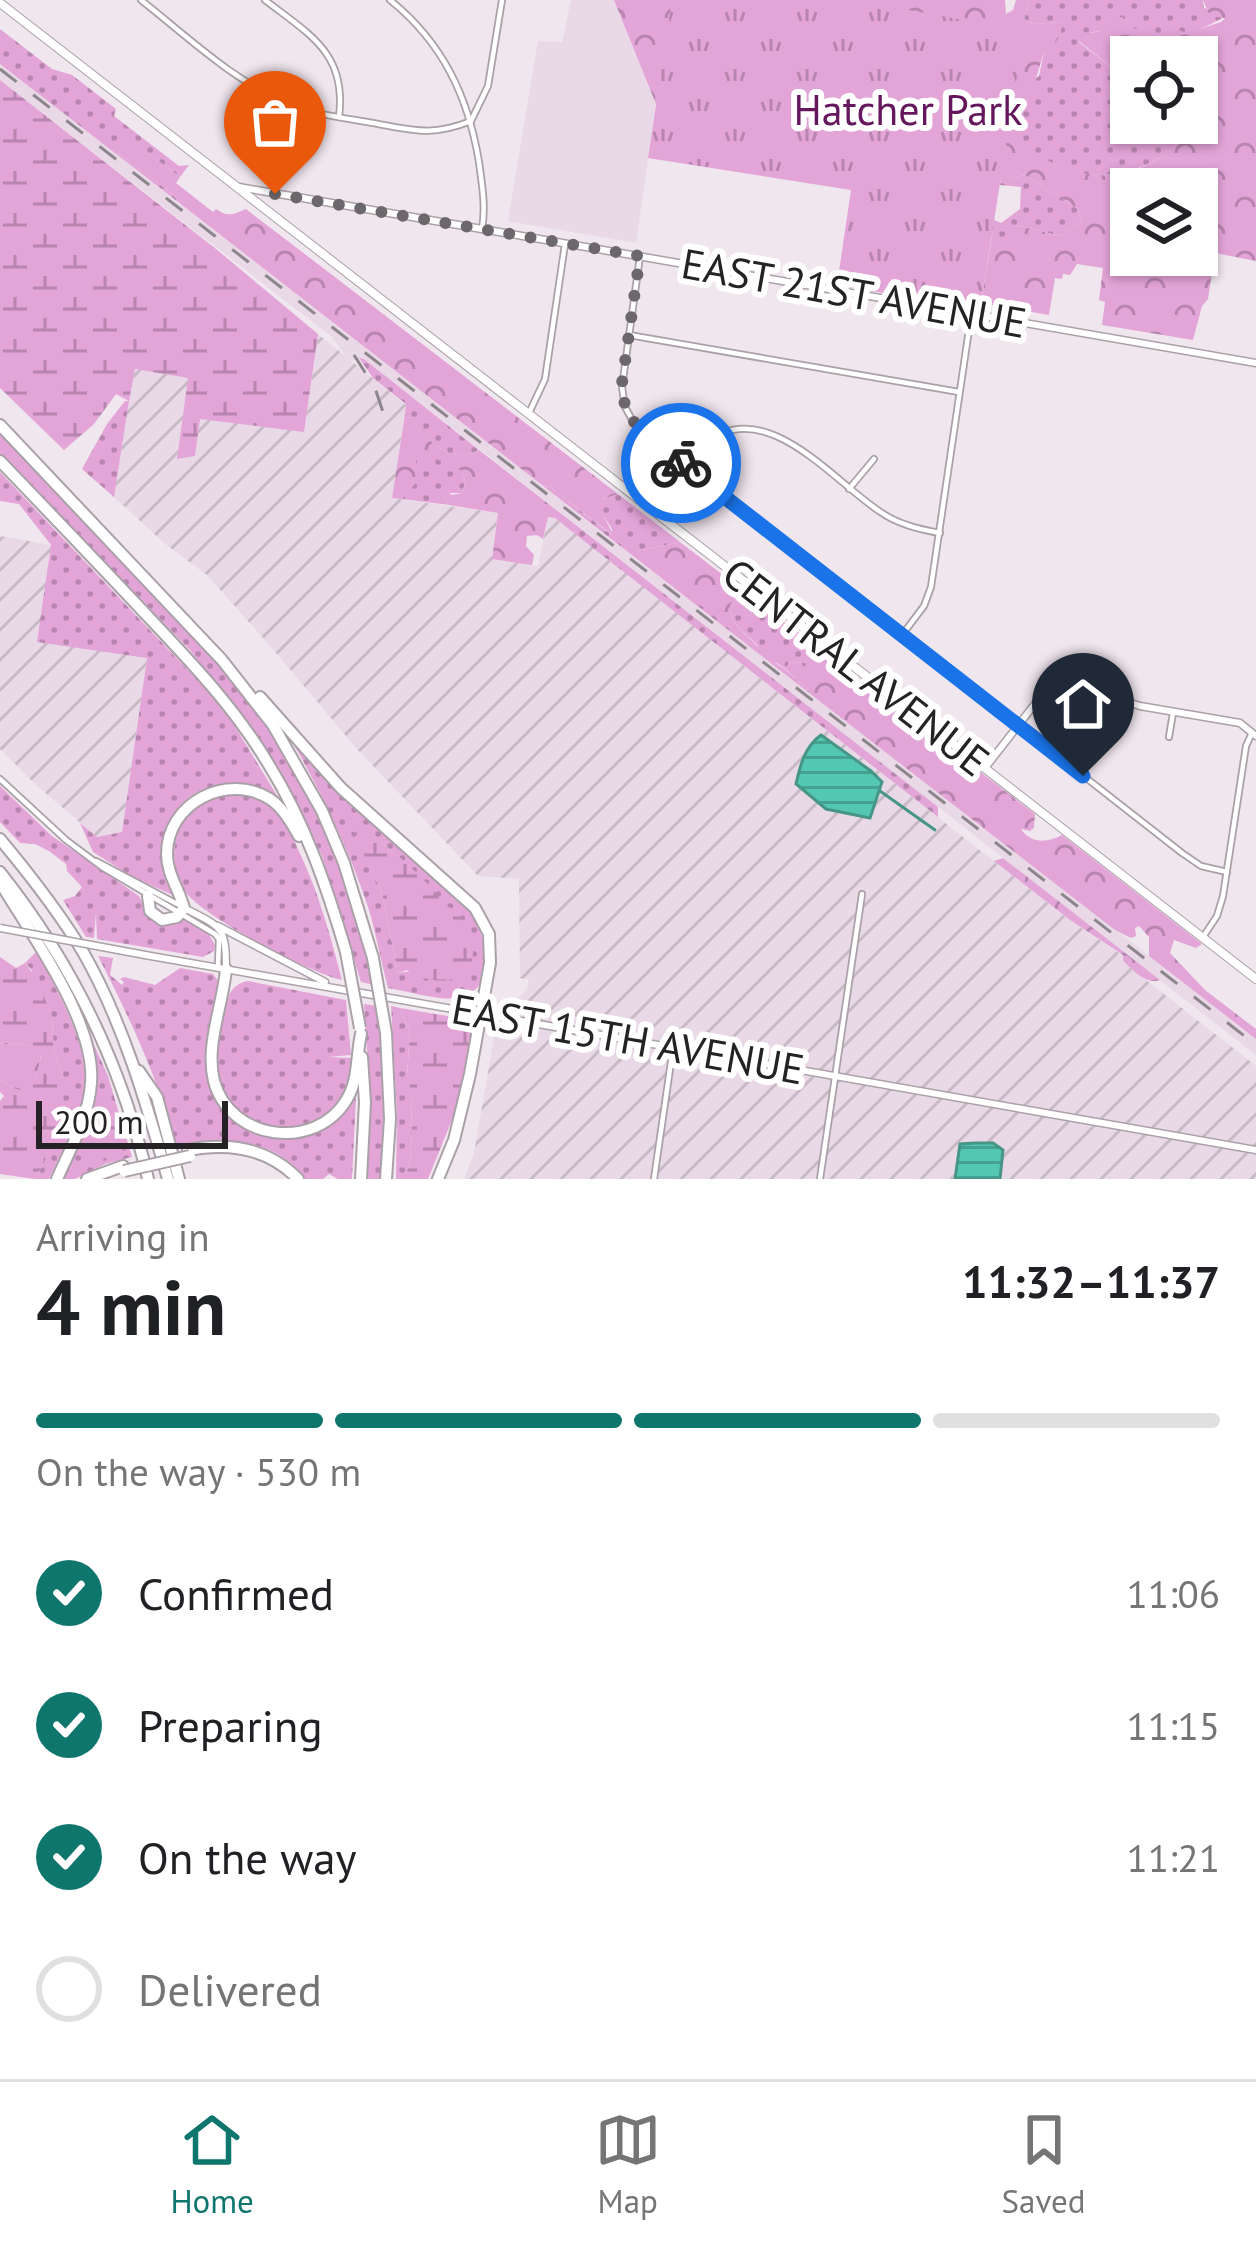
<!DOCTYPE html>
<html lang="en">
<head>
<meta charset="utf-8">
<style>
	:root { --surface:#fff; --page:#f2f2f2; --text:#202124; --muted:#757577; --line:#e0e0e0; --accent:#0f766e }
	body { margin:0; font-family:"PT Sans",sans-serif; background:var(--page); color:var(--text); height:100vh; display:flex; flex-direction:column; font-size:45px; white-space:nowrap }
	* { box-sizing:border-box; margin:0 }
	p { font-size:39px; color:var(--muted) }
	.icon { flex:none; width:66px; height:66px; fill:none; stroke:currentColor; stroke-width:2; stroke-linecap:round; stroke-linejoin:round }
	.map { position:relative; height:1179px; overflow:hidden }
	.sheet { display:flex; flex-direction:column; background:var(--surface); flex:1 }
	.sheet>* { flex:none }
	.buttons { position:absolute; left:1110px; top:36px; display:grid; gap:24px }
	.buttons a { display:grid; place-items:center; width:108px; height:108px; border-radius:0px; background:var(--surface); box-shadow:0 3px 9px #0004; font-size:60px }
	.scale { position:absolute; left:36px; bottom:30px; width:192px; box-sizing:border-box; padding-left:12px; border:6px solid #252225; border-top:0; font-size:33px; line-height:42px; white-space:nowrap; color:#252225; -webkit-text-stroke:9px #fff; paint-order:stroke }
	.pin { position:absolute; display:grid; place-items:center; width:102px; height:102px; color:#fff; margin:-123px -51px; border-radius:50% 50% 50% 0; rotate:-45deg; box-shadow:0 0 12px #0007 }
	.pin .icon { rotate:45deg }
	.courier { position:absolute; display:grid; place-items:center; width:120px; height:120px; margin:-60px; border:9px solid #1a73e8; border-radius:50%; background:#fff; color:#222; box-shadow:0 3px 15px #0007 }
	.head em { font-style:normal; font-weight:800 }
	.head div { display:flex; flex-direction:column-reverse }
	.head { display:flex; align-items:center; justify-content:space-between; height:204px; padding:0 36px }
	h1 { font-size:78px; font-weight:800; line-height:90px }
	.bar { display:grid; grid-template-columns:repeat(4,1fr); gap:18px 12px; align-content:center; height:144px; padding:0 36px }
	.bar i { height:15px; border-radius:9px; background:var(--line) }
	.bar .selected { background:var(--accent) }
	.bar p { grid-column:span 4 }
	ol { padding:0 36px; list-style:none }
	li { display:flex; align-items:center; gap:36px; height:132px }
	li p { margin-inline-start:auto }
	li .icon { padding:12px; border-radius:50%; background:var(--accent); color:#fff; stroke-width:4 }
	li:last-child { color:var(--muted) }
	li i { width:66px; height:66px; border:6px solid var(--line); border-radius:50% }
	.menu { display:flex; justify-content:space-around; align-items:center; height:168px; border-top:3px solid var(--line); background:var(--surface); font-size:33px; color:var(--muted) }
	.menu a { display:grid; justify-items:center; gap:6px }
	.menu .selected { color:var(--accent) }
	.map>svg:first-child { display:block }
</style>
</head>
<body>
<div class="map">
<svg width="1256" height="1179" viewBox="0 0 1256 1179">
	<defs>
		<pattern id="industrial-furrows" width="10" height="10" patternUnits="userSpaceOnUse" patternTransform="scale(3)"><rect width="10" height="10" fill="#e9d9e6"/><path d="M-1 1l2-2M0 10L10 0M9 11l2-2" fill="none" stroke="#c8bac5"/></pattern>
		<pattern id="grass-dots" width="8" height="8" patternUnits="userSpaceOnUse" patternTransform="scale(3)"><rect width="8" height="8" fill="#e3a4d8"/><path d="M2 2h.1M6 6h.1" fill="none" stroke="#b885af" stroke-width="1.8" stroke-linecap="round"/></pattern>
		<pattern id="forest-crowns" width="20" height="18" patternUnits="userSpaceOnUse" patternTransform="scale(3)"><rect width="20" height="18" fill="#e3a4d8"/><path d="M2 6a3 3 0 1 1 6 0M12 15a3 3 0 1 1 6 0" fill="none" stroke="#b885af"/></pattern>
		<pattern id="wetland-marsh" width="20" height="14" patternUnits="userSpaceOnUse" patternTransform="scale(3)"><rect width="20" height="14" fill="#e3a4d8"/><path d="M1 5h8M5 5V1M11 12h8M15 12V8" fill="none" stroke="#b885af"/></pattern>
		<pattern id="park-tufts" width="24" height="20" patternUnits="userSpaceOnUse" patternTransform="scale(3)"><rect width="24" height="20" fill="#e3a4d8"/><path d="M3 7l-1-3M5 7V3M7 7l1-3M15 17l-1-3M17 17v-4M19 17l1-3" fill="none" stroke="#b885af"/></pattern>
		<pattern id="water-rules" width="6" height="5" patternUnits="userSpaceOnUse" patternTransform="scale(3)"><rect width="6" height="5" fill="#54c7b3"/><path d="M0 2.5h6" fill="none" stroke="#45a191"/></pattern>
	</defs>
	<rect width="100%" height="100%" fill="#f0e6ee"/>
	<g fill="#e9d9e6">
		<path d="M571 0H614L656 104 636 243 508 221 538 41 562 42Z"/>
		<path d="M0 64 1256 1039V1055L364 359 349 361 332 337 0 80Z"/>
	</g>
	<g fill="url(#industrial-furrows)">
		<path d="M318 334 406 405 392 498 498 513 492 558 538 566 548 517 555 518 1068 919 1123 956V962L1256 1066V1179H464L474 1153 496 1026 527 988 529 980 520 978 519 879 478 876 356 748 272 648 207 575 164 543 114 497 134 369 189 377 177 458 195 456 199 419 304 431Z"/>
		<path d="M0 536 51 545 147 657 122 832 97 837 35 784 0 749Z"/>
	</g>
	<g fill="url(#grass-dots)" fill-rule="evenodd">
		<path d="M1029 0H1203L1204 8 1226 16C1220 21 1169 43 1161 44 1146 46 1127 33 1112 30 1102 28 1094 34 1084 33L1079 42 1116 71 1131 69V123L1196 125C1153 177 1092 192 1034 153 1020 144 1008 122 997 109L1039 76 1044 52 1062 22 1033 24 1024 19Z"/>
		<path d="M0 29 52 69 72 75 116 109 114 116 179 166 189 165 180 177 143 150 118 153 170 192 182 205 0 64Z"/>
		<path d="M1001 173 1010 178 1025 175 1078 209 1081 222 1060 236 1016 225 1002 245 991 242 994 220 1001 223 1020 209 1021 187 1000 185Z"/>
		<path d="M359 358 364 359 479 450C446 468 424 434 405 414L406 404 373 378Z"/>
		<path d="M125 401H129L114 497 82 469 107 424Z"/>
		<path d="M0 433C49 484 97 535 146 585 201 643 256 700 296 770 334 835 358 912 374 985L361 982 322 856 292 796 257 735 190 650 0 454Z"/>
		<path d="M414 453H425L463 470 465 483 462 493H442L449 505 402 499 419 478Z"/>
		<path d="M0 472 203 686 234 725 281 802C268 796 253 786 238 785 172 779 148 844 175 896L134 878 93 852 80 823 97 837 122 832 147 658 37 642 51 545 19 504 0 501Z"/>
		<path d="M542 485 550 487 612 535V529L603 515V499L618 494 680 542 637 551 654 568 757 649 758 646C746 633 729 624 730 605L739 596 740 588 813 644 809 651V663L785 662 783 657 775 663C785 667 805 687 813 696Z"/>
		<path d="M572 522 938 807V817L575 534Z"/>
		<path d="M294 745 340 794 474 914C485 939 498 992 457 998 439 1001 407 991 388 988 381 961 376 933 368 907 349 850 324 797 294 745ZM349 820C385 844 419 870 443 906L412 971 398 973 382 893Z"/>
		<path d="M0 786 52 836 139 896 149 917 165 924 182 918 207 931 215 945 214 951 203 957 97 939 96 913 94 938 86 937 63 900 75 896 82 887 67 871 66 864 49 851 35 844 20 843 0 822Z"/>
		<path d="M228 794C246 794 266 800 279 814 287 823 292 836 297 847 318 890 330 934 342 980 308 972 211 921 187 894 173 878 171 851 178 832 186 810 207 799 228 794Z"/>
		<path d="M37 951C58 996 95 1049 82 1101 75 1128 61 1154 49 1179H35L44 1163 62 1074 54 1053 52 1016 31 969 25 963Z"/>
		<path d="M98 956 113 958 110 975 122 985 124 982 120 979 124 977 155 985 180 968 213 974 220 983 207 1049 231 1117 244 1127 260 1134 295 1137 356 1098 352 1179H338L329 1174 323 1179H305C275 1137 222 1136 177 1147 158 1079 130 1018 98 956Z"/>
		<path d="M248 981 346 1000 351 1055 328 1057 352 1058C353 1142 230 1153 217 1070 214 1053 221 1032 224 1015 228 997 229 985 248 981Z"/>
		<path d="M364 1004 378 1006C384 1064 385 1121 381 1179H366L370 1092Z"/>
		<path d="M391 1006 400 1008 410 1033 407 1074 411 1092 412 1132 410 1160 405 1179H396L397 1111Z"/>
		<path d="M79 1011 108 1076 132 1157 105 1164 75 1179H61L91 1106Z"/>
	</g>
	<g fill="url(#forest-crowns)" fill-rule="evenodd">
		<path d="M614 0H1005L1006 14 1013 10 1016 0H1029L1024 19 1033 24 1062 22C1063 36 1055 45 1044 52L1030 98 1016 102 1005 89 656 104Z"/>
		<path d="M1203 0H1256V261L1215 253 1208 299 1202 306 1193 340 1102 325 1105 302 1099 300 1103 268 1077 264 1070 275 1063 274 1062 279 1055 278 1049 315 981 303 991 242 1002 244 1008 229 1016 225 1060 236 1081 222 1078 209 1025 175 1010 178 999 172 1008 104 1021 117C1021 145 1025 148 1049 161 1104 190 1156 173 1195 125L1191 123H1197V57H1187L1186 51H1179L1169 57H1131V69L1116 71 1079 41 1083 32C1098 35 1105 29 1113 17H1122L1135 29 1154 32 1151 42 1161 44 1175 29 1187 33 1221 22 1225 18 1210 16ZM1131 189H1197V255H1131Z"/>
		<path d="M125 142 135 149 143 150 180 177 176 183 213 212 216 209C229 218 233 214 246 209L618 494 603 499V515L614 536 550 487 542 485 182 205 170 192 118 153 115 146 118 143Z"/>
		<path d="M405 414C424 434 446 468 479 450L572 522 575 534 555 518 548 517 543 539 537 535 527 536 526 546 534 555 532 565 492 559 498 513 449 505 442 493 445 490 452 495 462 493 465 483 463 471 425 454H414L420 478 402 499 392 498Z"/>
		<path d="M680 542 740 588 739 596 730 605C729 624 746 633 758 647V650L635 554 637 551Z"/>
		<path d="M813 644 1035 814 1034 828 1030 831 1021 829C1031 844 1047 843 1062 835L1202 944 1196 948 1174 940 1170 953 1205 990 1256 1029V1039L1149 956V937L1139 926 1135 928 1136 936 1131 938 1115 930 813 696C806 688 788 670 780 665 765 656 777 668 766 655L777 646 784 651 786 662 808 663 809 651Z"/>
		<path d="M1003 858 1160 980C1146 985 1133 970 1123 961V955L1070 920 994 861Z"/>
		<path d="M0 1042 34 1046 41 1054C37 1083 28 1105 0 1078Z"/>
	</g>
	<g fill="url(#wetland-marsh)">
		<path d="M0 80 216 249 318 334 304 432 200 419 195 456 177 459 188 378 135 369 129 401 116 394 94 424 64 450 0 388Z"/>
		<path d="M347 818C374 836 401 857 424 880 439 895 437 903 459 912 465 924 472 935 473 949 474 989 429 985 407 970L398 973 382 893Z"/>
		<path d="M0 957 16 968 25 963 36 977 52 1016 54 1053 62 1074 56 1129 44 1163 35 1179 0 1174V1101L4 1096 0 1092V1078C27 1104 37 1083 41 1055L33 1046 0 1042Z"/>
		<path d="M400 1008 471 1020 474 1029 460 1100 428 1179H405L410 1160 412 1132 411 1092 407 1075 410 1033Z"/>
		<path d="M103 1091 110 1093 126 1150 112 1159 88 1164C84 1139 96 1115 103 1091Z"/>
	</g>
	<path fill="url(#park-tufts)" d="M672 0H854L1024 31 980 310 837 285 851 190 648 158Z"/>
	<g fill="url(#water-rules)" stroke="#469688" stroke-width="3">
		<path d="M821 735 871 771 882 782 870 818 826 809 796 784C800 767 804 747 821 735Z"/>
		<path d="M975 1143H993L1003 1150 1000 1179H955L960 1144Z"/>
	</g>
	<g fill="none" stroke-linecap="round" stroke-linejoin="round">
		<path stroke="#469688" stroke-width="3" d="M880 791 935 830"/>
		<g stroke="#aaa1a8" stroke-width="8">
			<g id="minor">
				<path d="M141 0C188 37 235 83 292 105 317 115 345 118 373 123 413 130 431 137 471 121"/>
				<path d="M265 0C310 35 347 53 339 117"/>
				<path d="M390 0C443 43 468 96 479 162 482 185 486 206 482 229"/>
				<path d="M471 121 488 86 502 0"/>
				<path d="M640 256 622 387 625 407 635 425 1182 853 1201 866 1227 872"/>
				<path d="M629 335 959 392"/>
				<path d="M529 413 545 379 565 244"/>
				<path d="M849 489 874 459"/>
				<path d="M652 509C669 488 684 461 704 444 765 394 832 480 879 511 897 524 918 529 940 533"/>
				<path d="M902 635 924 606 931 587 971 316"/>
				<path d="M1169 737 1173 713"/>
				<path d="M0 779 66 840 102 867 215 934 219 939 218 966"/>
				<path d="M96 861 181 906"/>
				<path d="M1203 937 1217 916 1223 896 1246 746 1251 735"/>
				<path d="M654 1179 673 1048"/>
				<path d="M820 1179 862 894"/>
			</g>
		</g>
		<g stroke="#aaa1a8" stroke-width="9">
			<g id="tertiary">
				<path d="M239 187 1256 363"/>
				<path d="M985 768 1038 700 1049 691 1066 686 1083 688 1140 706 1240 723 1256 736"/>
				<path d="M184 908C221 927 226 925 226 969"/>
				<path d="M218 926 325 982"/>
				<path d="M145 955 1256 1150"/>
			</g>
		</g>
		<g stroke="#aaa1a8" stroke-width="10">
			<path id="secondary" d="M0 3 1256 979"/>
		</g>
		<g stroke="#aaa1a8" stroke-width="14">
			<g id="motorway">
				<path d="M0 425 222 660 273 725 322 811 344 863 373 958"/>
				<path d="M0 461C47 510 94 559 140 608 187 658 234 706 269 765 305 823 327 887 346 952"/>
				<path d="M260 697 341 788 475 908 489 934 490 963 470 1074 454 1140 438 1179"/>
				<path d="M0 839C30 875 59 912 83 952 123 1022 146 1102 168 1179"/>
				<path d="M0 872C73 964 122 1065 148 1179"/>
				<path d="M0 882C30 933 96 1021 91 1083 89 1117 70 1149 57 1179"/>
				<path d="M148 896 150 911 162 920 177 917 184 908C179 889 167 874 167 854 167 803 227 772 270 799 283 808 291 822 299 836"/>
				<path d="M226 969C223 1005 205 1045 214 1081 230 1141 316 1152 347 1099 359 1079 356 1056 361 1034"/>
				<path d="M139 1071 157 1097 179 1179"/>
				<path d="M188 1150C230 1142 268 1148 298 1179"/>
				<path d="M87 1179 123 1166"/>
				<path d="M361 1179 365 1102 362 1057"/>
				<path d="M386 1179 390 1119 386 1033"/>
			</g>
		</g>
		<use href="#minor" stroke="#fff" stroke-width="4.5"/>
		<use href="#tertiary" stroke="#fff" stroke-width="6"/>
		<use href="#secondary" stroke="#fff" stroke-width="8"/>
		<use href="#motorway" stroke="#fff" stroke-width="10"/>
		<g stroke="#8c868b" stroke-width="3" stroke-dasharray="21 21" stroke-linecap="butt">
			<path d="M0 69 1256 1045"/>
			<path d="M354 355 375 388 384 415"/>
		</g>
		<g stroke="#aaa1a8" stroke-width="9" stroke-linecap="butt">
			<path id="tertiary-bridge" d="M0 928 145 955"/>
		</g>
		<g stroke="#aaa1a8" stroke-width="14" stroke-linecap="butt">
			<g id="motorway-bridge">
				<path d="M346 952 360 1028"/>
				<path d="M373 958 386 1033"/>
				<path d="M124 1171 190 1156"/>
			</g>
		</g>
		<use href="#tertiary-bridge" stroke="#fff" stroke-width="6"/>
		<use href="#motorway-bridge" stroke="#fff" stroke-width="10"/>
	</g>
	<g fill="none" stroke-linecap="round" stroke-linejoin="round">
		<path stroke="#6c676b" stroke-width="12" stroke-dasharray="0 21.6" d="M275 194 640 256 622 383C621 423 653 441 681 463"/>
		<path stroke="#1a73e8" stroke-width="15" d="M681 463 1083 776"/>
	</g>
	<g text-anchor="middle" stroke-width="12" stroke-linejoin="round" paint-order="stroke">
		<g font-size="42" fill="#65175d" stroke="#fff">
			<text x="908" y="125">Hatcher Park</text>
		</g>
		<g font-size="42" fill="#252225" stroke="#fff">
			<text transform="translate(854 293) rotate(10)" y="15">EAST 21ST AVENUE</text>
			<text transform="translate(856 667) rotate(38)" y="15">CENTRAL AVENUE</text>
			<text transform="translate(628 1039) rotate(10)" y="15">EAST 15TH AVENUE</text>
		</g>
	</g>
</svg>
<div class="buttons">
<a><svg class="icon" aria-label="locate" viewBox="0 0 24 24"><circle cx="12" cy="12" r="6"/><path d="M12 2v4M12 18v4M2 12h4M18 12h4"/></svg></a>
<a><svg class="icon" aria-label="layers" viewBox="0 0 24 24"><path d="M12 4l9 5-9 5-9-5zM3 14l9 5 9-5"/></svg></a>
</div>
<div class="scale">200 m</div>
<div class="pin" style="left:275px;top:194px;background:#ea580c"><svg class="icon" aria-label="bag" viewBox="0 0 24 24"><path d="M5 8h14l-1 12H6zM9 8a3 3 0 0 1 6 0"/></svg></div>
<div class="pin" style="left:1083px;top:776px;background:#1f2937"><svg class="icon" aria-label="home" viewBox="0 0 24 24"><path d="M3 11l9-7 9 7M6 9v11h12V9"/></svg></div>
<div class="courier" style="left:681px;top:463px"><svg class="icon" aria-label="bike" viewBox="0 0 24 24"><circle cx="6" cy="16" r="4"/><circle cx="18" cy="16" r="4"/><path d="M6 16l4-8h5l3 8M10 8l3 8H6M13 5h3"/></svg></div>
</div>
<section class="sheet">
<div class="head"><div><h1>4 min</h1><p>Arriving in</p></div><em>11:32–11:37</em></div>
<div class="bar"><i class="selected"></i><i class="selected"></i><i class="selected"></i><i></i><p>On the way · 530 m</p></div>
<ol>
<li><svg class="icon" aria-label="check" viewBox="0 0 24 24"><path d="M5 12l5 5 9-10"/></svg>Confirmed<p>11:06</p></li>
<li><svg class="icon" aria-label="check" viewBox="0 0 24 24"><path d="M5 12l5 5 9-10"/></svg>Preparing<p>11:15</p></li>
<li><svg class="icon" aria-label="check" viewBox="0 0 24 24"><path d="M5 12l5 5 9-10"/></svg>On the way<p>11:21</p></li>
<li><i></i>Delivered</li>
</ol>
</section>
<nav class="menu">
<a class="selected"><svg class="icon" aria-label="home" viewBox="0 0 24 24"><path d="M3 11l9-7 9 7M6 9v11h12V9"/></svg>Home</a>
<a><svg class="icon" aria-label="map" viewBox="0 0 24 24"><path d="M3 6l6-2 6 2 6-2v14l-6 2-6-2-6 2zM9 4v14M15 6v14"/></svg>Map</a>
<a><svg class="icon" aria-label="saved" viewBox="0 0 24 24"><path d="M7 4h10v16l-5-4-5 4z"/></svg>Saved</a>
</nav>
</body>
</html>
